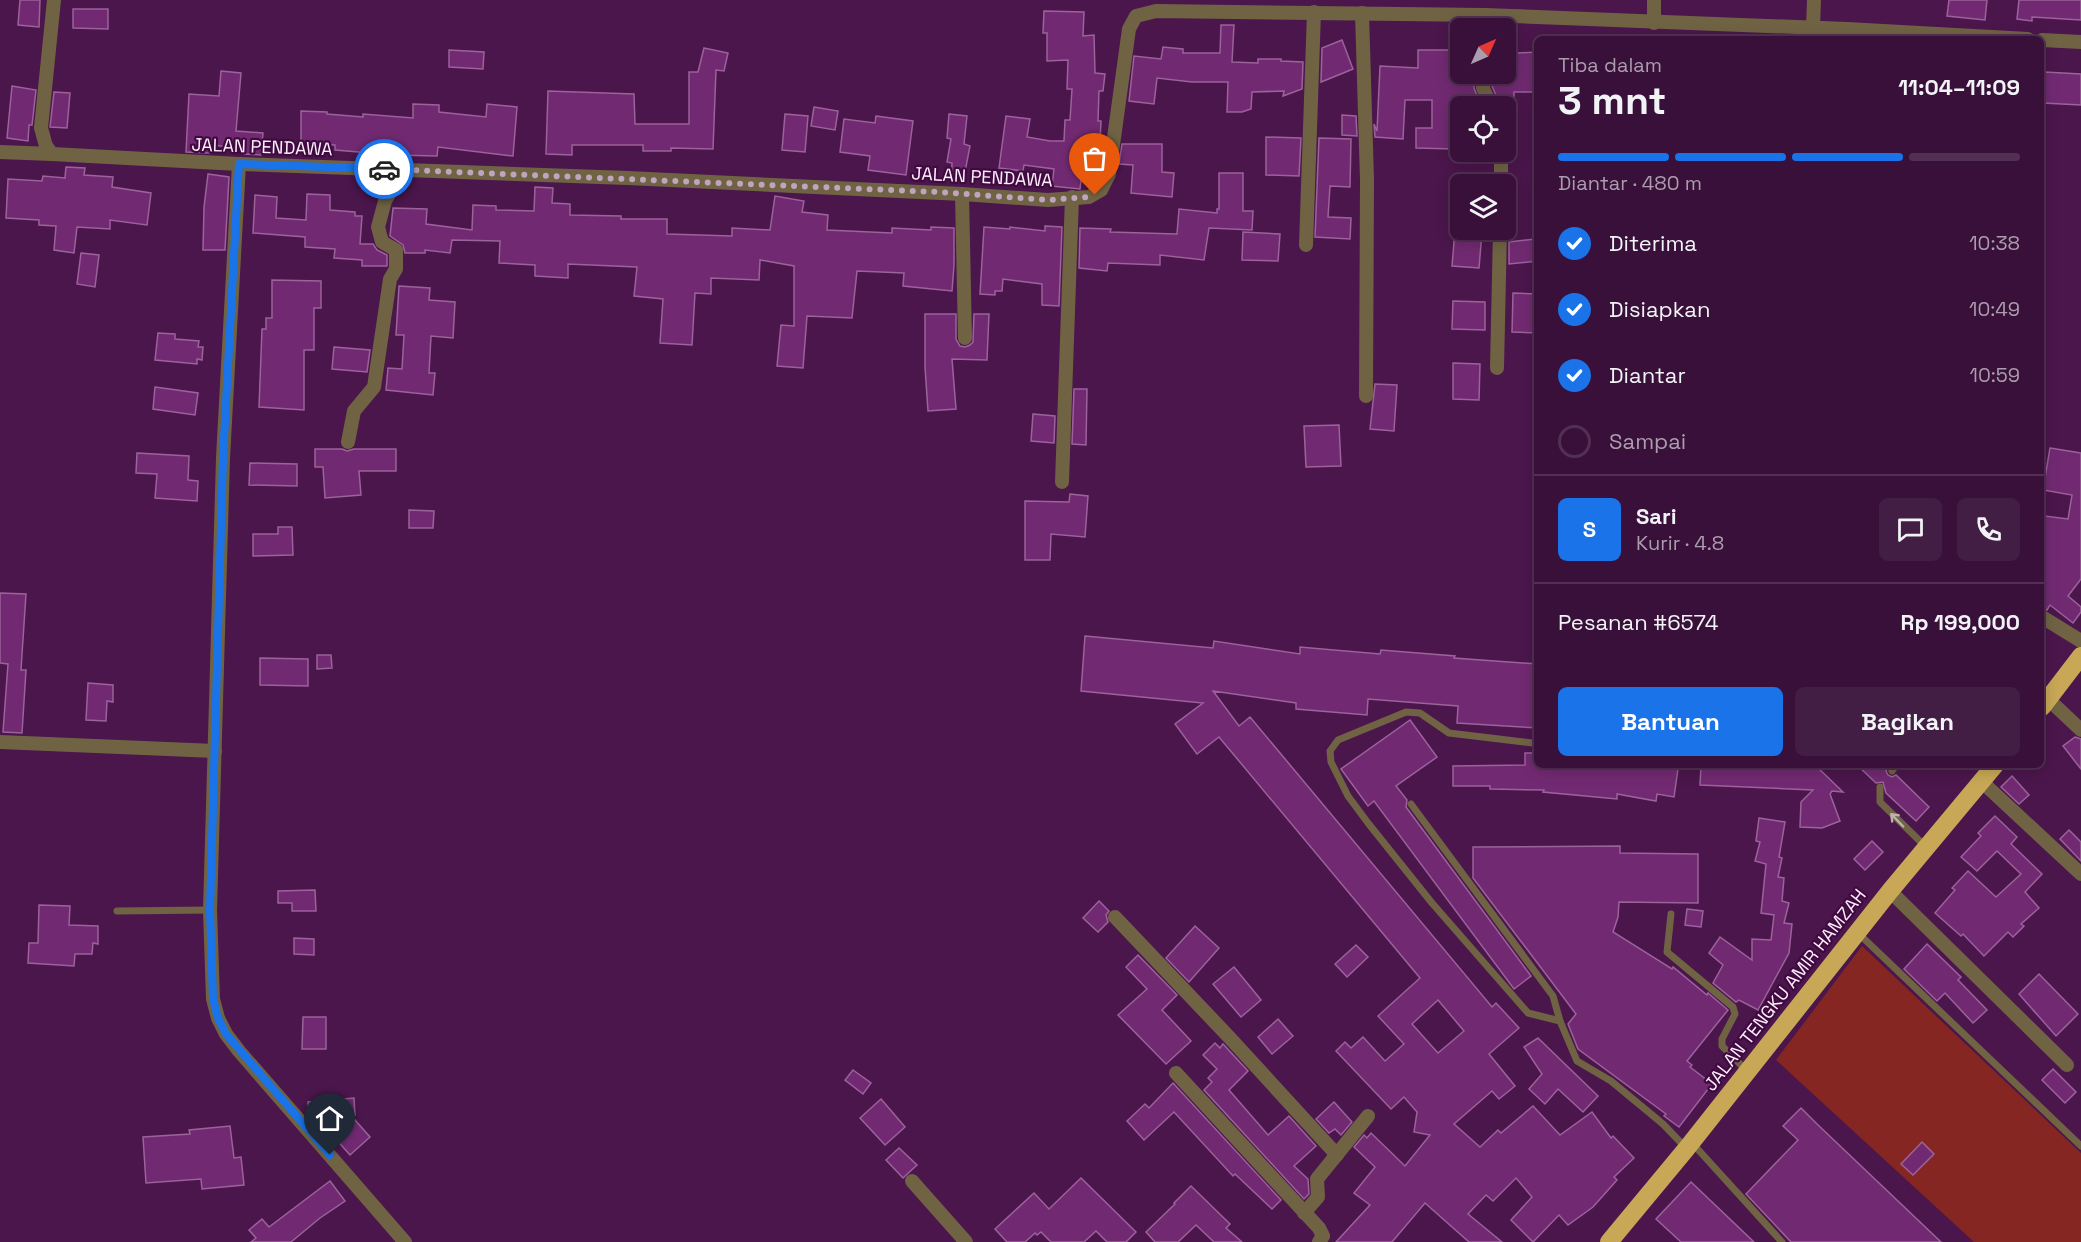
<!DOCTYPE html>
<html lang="id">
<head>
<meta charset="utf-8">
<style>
	:root { --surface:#381039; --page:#431e44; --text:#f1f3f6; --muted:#ab9dae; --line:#523053; --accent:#1a73e8 }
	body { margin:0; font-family:"Space Grotesk",sans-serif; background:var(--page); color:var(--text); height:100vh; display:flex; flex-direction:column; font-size:22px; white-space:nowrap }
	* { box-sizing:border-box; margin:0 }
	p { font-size:20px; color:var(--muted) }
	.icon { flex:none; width:33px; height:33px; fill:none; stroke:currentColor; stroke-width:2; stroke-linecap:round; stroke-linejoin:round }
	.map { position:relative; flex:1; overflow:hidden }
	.drawer { position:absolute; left:1534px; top:36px; width:510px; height:732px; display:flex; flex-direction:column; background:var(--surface); border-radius:9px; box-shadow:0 3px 15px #0003,0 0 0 2px var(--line) }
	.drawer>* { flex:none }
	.needle { width:39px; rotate:45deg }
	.controls { position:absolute; left:1450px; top:18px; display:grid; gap:12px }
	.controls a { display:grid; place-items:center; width:66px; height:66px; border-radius:9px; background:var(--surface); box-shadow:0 3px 15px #0003,0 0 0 2px var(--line); font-size:30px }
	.pin { position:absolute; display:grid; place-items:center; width:51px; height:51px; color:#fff; margin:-62px -26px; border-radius:50% 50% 50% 0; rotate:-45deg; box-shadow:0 0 6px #0007 }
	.pin .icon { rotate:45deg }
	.courier { position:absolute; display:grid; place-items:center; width:60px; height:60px; margin:-30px; border:4px solid #1a73e8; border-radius:50%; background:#fff; color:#222; box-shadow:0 2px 8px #0007 }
	.summary em { font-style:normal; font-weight:800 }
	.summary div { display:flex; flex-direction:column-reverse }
	.summary { display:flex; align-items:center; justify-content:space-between; height:102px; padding:0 24px }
	h1 { font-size:39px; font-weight:800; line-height:45px }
	.bar { display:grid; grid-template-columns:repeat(4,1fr); gap:9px 6px; align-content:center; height:72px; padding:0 24px }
	.bar i { height:8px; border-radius:4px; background:var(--line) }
	.bar .selected { background:var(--accent) }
	.bar p { grid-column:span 4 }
	.line { display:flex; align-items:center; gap:15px; padding:0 24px; border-top:2px solid var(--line) }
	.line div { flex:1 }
	.round { display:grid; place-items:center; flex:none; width:63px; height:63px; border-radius:9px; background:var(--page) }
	ol { padding:0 24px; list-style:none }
	li { display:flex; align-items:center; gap:18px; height:66px }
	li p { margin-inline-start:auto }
	li .icon { padding:6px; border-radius:50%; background:var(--accent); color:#fff; stroke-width:4 }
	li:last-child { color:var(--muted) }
	li i { width:33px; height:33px; border:3px solid var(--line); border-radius:50% }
	.button { display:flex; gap:12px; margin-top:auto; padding:12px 24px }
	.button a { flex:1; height:69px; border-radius:9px; background:var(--accent); color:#fff; font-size:24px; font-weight:800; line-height:69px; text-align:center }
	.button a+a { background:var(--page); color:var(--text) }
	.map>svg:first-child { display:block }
</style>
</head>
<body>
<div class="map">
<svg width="2081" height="1242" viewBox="0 0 2081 1242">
	<rect width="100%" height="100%" fill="#4b164c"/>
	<path fill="#862622" d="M1862 946 2081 1153V1242H1974L1776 1060Z"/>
	<g fill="#712a72" stroke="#9b629b" stroke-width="1.5" fill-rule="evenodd">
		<path d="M20 0H40L39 27 18 25Z"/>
		<path d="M1949 0H1987L1985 20 1947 16Z"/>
		<path d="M2019 0H2081V20L2032 17V21L2017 19Z"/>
		<path d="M73 9H108V29L73 28Z"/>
		<path d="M1044 11 1084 12 1083 36 1094 35 1095 73 1105 74 1103 91H1099L1098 121H1101L1100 143 1104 144 1101 163H1083L1080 189 1052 186 1054 169 1024 165 1023 171 999 168 1006 116 1030 119 1027 137 1050 141H1064L1065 120H1070L1072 89H1067L1068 60 1047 61V33H1043Z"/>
		<path d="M1221 25H1234L1232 62 1258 63V59H1281V61L1303 62 1302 89 1283 96 1284 91 1252 92 1251 109 1242 112H1227L1228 82H1192L1157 78 1154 104 1129 101 1134 56 1161 59 1163 47 1183 49V53H1220Z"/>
		<path d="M1342 40 1353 69 1321 82 1322 48Z"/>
		<path d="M704 48 728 53 724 71 716 70 713 149 671 148V151H643V145H572V155L546 154 548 91 634 94 635 124H689V72H698Z"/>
		<path d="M449 50 484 52 483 69 449 67Z"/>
		<path d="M1418 50H1461V74H1474V88L1479 101 1478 106H1461V114H1454V149L1416 148V128H1432V100H1405L1403 139 1375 137 1374 124 1377 131 1380 66 1418 68Z"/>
		<path d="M1538 52V92H1514V100H1498L1492 86V74H1506V59H1517V53Z"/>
		<path d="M221 71 241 73 236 131 263 133 261 155 244 154V148L210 145 209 153 186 152 189 94 219 96Z"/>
		<path d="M2045 72 2081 74V105L2043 103Z"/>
		<path d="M12 86 36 90 32 125H29L28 141 7 138Z"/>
		<path d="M54 92 70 93 67 128 50 127Z"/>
		<path d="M413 104 439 105V112L486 117 487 104 517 107 513 156 438 147 437 156 395 155 335 150V145L301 144V111L327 112V114L363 117V114L413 118Z"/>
		<path d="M814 107 838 111 835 130 811 126Z"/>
		<path d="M785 114 808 116 805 152 782 150Z"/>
		<path d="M949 114 967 116 964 144 970 146 963 182 951 181 952 163 947 162 951 139 947 138Z"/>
		<path d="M1342 115 1356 116 1357 136 1342 135Z"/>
		<path d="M876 116 913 121 906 175 868 170 870 156 840 152 844 119 875 123Z"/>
		<path d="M1266 137 1301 138 1299 176 1266 175Z"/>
		<path d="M1319 138 1351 139 1350 187 1330 186 1328 217 1351 218 1350 239 1315 237Z"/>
		<path d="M1122 144H1162V172L1174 173 1172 197 1131 193 1133 165 1119 164Z"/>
		<path d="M66 167 85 168 84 175 113 177 112 187 151 193 147 225 110 220V229L77 227 74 253 54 250 56 226 39 225V220L6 218 8 179 42 181 43 176 65 178Z"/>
		<path d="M1219 173H1243V211H1253L1252 230 1209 228 1204 260 1160 255V265L1108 263 1107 271 1079 268 1080 228 1111 229 1110 232 1177 234 1179 209 1217 213V209H1219Z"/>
		<path d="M208 174 229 177 225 250H203L204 207Z"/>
		<path d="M535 187 553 188 552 203 570 204V215L621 216V219H667V234L732 236V228L770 230 775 196 804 201 802 212 828 215 827 230 892 233V228L931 230V227L954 228V265L952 291 903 286 904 273 857 271 852 318 807 316 803 368 777 366 781 325 794 326V266L760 260 759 280 711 278V294L695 293 692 345 660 343 663 299 634 296 637 267 568 264V278L535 276V265L499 263 500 241 452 240 450 253 425 250V253H405L403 245 390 236 393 208 427 209 426 224 472 230 473 205 496 206V210L534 211Z"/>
		<path d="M307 194 330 195V210L355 212V216H362L360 244H373L377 250 387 255V266H362V260L334 258 335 249 305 247V237L253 233 255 195 277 197 276 218 306 220Z"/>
		<path d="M1045 226 1062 227 1059 306 1042 305V284L1003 279 1002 291H995V295L980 294 984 227 1010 229V227L1045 231Z"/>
		<path d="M1455 230 1482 232 1479 268 1452 266Z"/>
		<path d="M1243 232 1280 234 1278 261 1242 260Z"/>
		<path d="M1535 239 1537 261 1509 264V242Z"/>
		<path d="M81 253 99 255 95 287 77 284Z"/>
		<path d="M272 280 321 281V308H314V350H304V410L259 407 262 329H266V318H272Z"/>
		<path d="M399 286 430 288 429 300 455 302 453 338 431 336 429 373H435L433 395 386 390 388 368 402 369 404 335H396Z"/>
		<path d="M1513 293 1537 294V333L1512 332Z"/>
		<path d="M1453 301 1485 302V330L1452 329Z"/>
		<path d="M925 314H956V339L960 346 965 347 970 345 973 342 974 314H989L987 360 952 359 956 409 928 411 925 367Z"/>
		<path d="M158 333 175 334V339L199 341 198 347H203L202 360 197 359V364L155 360Z"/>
		<path d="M334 347 370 350 367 372 332 369Z"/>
		<path d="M1453 363 1480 364 1479 400 1453 399Z"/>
		<path d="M1375 384 1397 385 1394 431 1370 429Z"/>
		<path d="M155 387 198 393 195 415 153 409Z"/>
		<path d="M1074 389H1087L1086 445 1072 444Z"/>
		<path d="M1033 414 1055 416 1054 443 1031 441Z"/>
		<path d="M1339 425 1341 466 1306 467 1304 426Z"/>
		<path d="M2050 448 2081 453V579L2068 596 2081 607V612L2073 623 2050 605 2047 610 2042 608V541L2045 516 2068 519 2072 495 2043 490Z"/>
		<path d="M315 449H342L347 451 354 449H396V471H359L361 495 325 498 323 467H315Z"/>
		<path d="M137 453 189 456 188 480 198 481 197 501 155 498 157 474 136 473Z"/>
		<path d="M250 463 297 464V486L249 485Z"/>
		<path d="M1070 494 1088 496 1085 537 1051 534 1050 560H1025V501L1069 502Z"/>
		<path d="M409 510 434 511 433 528H409Z"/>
		<path d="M278 527H292L293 555 253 556V534H278Z"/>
		<path d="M0 593 26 594 21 670H26L22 733 3 732 8 664 0 663Z"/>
		<path d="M1085 636 1213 648 1214 641 1300 654V647L1380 654 1381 650 1455 656 1454 658 1538 664V728L1457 723 1458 706 1368 699 1367 715 1296 709V703L1213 691 1239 726 1250 717 1492 1007 1496 1003 1519 1028 1489 1054 1515 1086 1499 1099 1492 1091 1454 1124 1480 1147 1498 1130 1501 1133 1533 1106 1560 1135 1592 1112 1611 1138 1613 1136 1634 1158 1614 1177 1617 1180 1593 1207 1568 1225 1559 1215 1533 1242 1511 1220 1532 1197 1516 1178 1493 1201 1486 1195 1468 1214 1502 1242H1469L1425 1203 1392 1242H1336L1370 1205 1354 1193 1375 1167 1354 1147 1364 1135 1367 1138 1371 1133 1405 1166 1430 1135 1414 1132 1417 1112 1404 1097 1391 1109 1336 1051 1345 1042 1351 1048 1363 1037 1385 1061 1404 1044 1378 1016 1420 978 1219 737 1197 754 1175 724 1203 703 1081 691ZM1438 1000 1464 1031 1438 1053 1412 1024Z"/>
		<path d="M317 655H331L332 668 317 669Z"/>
		<path d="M260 658 308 659V686L260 685Z"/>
		<path d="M88 683 113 685V702L107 701 106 721 86 720Z"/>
		<path d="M1410 720 1437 757 1396 786 1407 800 1406 807 1531 976 1514 989 1374 801 1368 806 1341 769Z"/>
		<path d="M2075 737 2081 739V769L2063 746Z"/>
		<path d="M1525 753H1538V765H1661V767L1678 769 1674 797 1657 794 1656 801 1617 794V799L1543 792 1544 790 1490 789V786H1453V766L1525 765Z"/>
		<path d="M1701 765H1815L1843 792 1832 791 1830 794 1840 821 1822 828 1800 827 1801 802 1813 790 1700 785Z"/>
		<path d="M1857 765H1886L1888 767 1886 771 1888 775 1892 777 1896 775 1929 807 1916 821 1886 793 1883 782 1876 783Z"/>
		<path d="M2012 776 2029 795 2019 804 2001 787Z"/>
		<path d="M1995 816 2017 837 2011 844 2042 874 2025 892 2039 908 2021 924 2024 926 2013 937 2008 932 1984 956 1963 934 1961 936 1935 913 1955 890 1952 888 1968 871 1996 897 2021 874 1997 851 1977 871 1961 857 1981 836 1978 833Z"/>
		<path d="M1759 818 1785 822 1779 857 1782 858 1778 877 1784 878 1782 901 1789 903 1784 923 1792 924 1789 953 1758 1010 1739 1000 1736 1002 1713 983 1723 965 1709 953 1720 937 1752 960V939L1771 940 1774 915 1761 913 1766 864 1755 861 1760 842 1756 841Z"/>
		<path d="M2069 830 2081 842V861L2060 839Z"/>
		<path d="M1872 841 1883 852 1865 870 1854 859Z"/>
		<path d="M1620 846V853L1698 854V903L1619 902 1618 917 1613 932 1672 969 1673 967 1707 995 1708 993 1728 1010 1687 1061 1692 1065 1690 1067 1712 1084 1679 1127 1664 1116 1666 1114 1578 1049 1568 1024 1576 1014 1473 878V847Z"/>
		<path d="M315 890 316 911H292V903H278V891Z"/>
		<path d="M1099 901 1109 911 1106 915 1108 922 1098 932 1083 918Z"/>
		<path d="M39 905 70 906 69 925 98 926V944L93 943 92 954H75L74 966 28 963 29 943H38Z"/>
		<path d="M1687 909 1703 911 1701 927 1685 925Z"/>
		<path d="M1195 926 1219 948 1189 982 1166 958Z"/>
		<path d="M294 938 314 939V955L294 954Z"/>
		<path d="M1927 944 1961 977 1958 980 1987 1010 1973 1023 1945 993 1937 1001 1904 969Z"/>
		<path d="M1356 945 1368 957 1347 977 1335 964Z"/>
		<path d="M1138 955 1177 995 1162 1010 1191 1041 1166 1064 1118 1015 1147 989 1126 967Z"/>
		<path d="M1234 967 1261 1000 1241 1017 1213 984Z"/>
		<path d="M2039 974 2078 1014 2056 1036 2019 994Z"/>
		<path d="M303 1017H326V1049H302Z"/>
		<path d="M1278 1019 1293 1036 1272 1054 1258 1037Z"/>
		<path d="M1538 1038 1598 1096 1583 1112 1558 1089 1545 1104 1529 1089 1542 1074 1524 1047Z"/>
		<path d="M1215 1043 1220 1048 1223 1044 1248 1071 1229 1090 1268 1135 1289 1116 1316 1146 1294 1166 1308 1179 1309 1194 1304 1199 1204 1090 1212 1082 1208 1078 1217 1069 1203 1055Z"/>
		<path d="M2053 1069 2076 1092 2065 1103 2042 1080Z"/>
		<path d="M853 1070 871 1083 863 1094 845 1080Z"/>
		<path d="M1173 1083 1281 1200 1272 1209 1235 1174 1233 1176 1174 1112 1144 1140 1127 1121 1145 1104 1149 1108Z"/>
		<path d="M354 1098 355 1115 309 1118 308 1102Z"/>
		<path d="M881 1099 905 1127 885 1145 860 1118Z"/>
		<path d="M1334 1102 1352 1122 1341 1135 1335 1129 1329 1133 1316 1119Z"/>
		<path d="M1801 1108 1817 1124 1941 1242H1791L1746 1194 1798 1140 1783 1126Z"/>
		<path d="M355 1120 370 1137 350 1155 335 1138Z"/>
		<path d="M230 1126 234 1158 241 1157 244 1185 202 1189 201 1179 146 1183 143 1137 190 1134 189 1130Z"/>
		<path d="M1922 1142 1934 1154 1913 1175 1901 1164Z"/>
		<path d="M899 1148 917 1165 903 1178 886 1160Z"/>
		<path d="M1081 1178 1136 1232 1126 1242H1107L1096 1231 1084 1242H1051L1041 1232 1037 1235 1035 1233 1025 1242H1007L995 1229 1034 1193 1049 1209Z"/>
		<path d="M330 1181 345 1201 320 1218 291 1242H251L256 1238 249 1230 262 1219 269 1227Z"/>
		<path d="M1691 1182 1754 1242H1681L1656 1219Z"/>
		<path d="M1191 1186 1230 1224 1226 1228 1242 1242H1214L1196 1225 1178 1242H1155L1146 1232 1175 1204 1174 1203Z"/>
	</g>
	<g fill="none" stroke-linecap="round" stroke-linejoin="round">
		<g stroke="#706344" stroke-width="7">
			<path d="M1533 743 1449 733 1420 713 1406 712 1338 740 1330 751 1331 762 1348 796 1368 823 1432 903 1528 1013 1560 1021 1577 1061 1611 1081 1663 1124 1685 1147"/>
			<path d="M1892 771 1896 765"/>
			<path d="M1880 787V802L1926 847"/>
			<path d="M1411 804 1553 996 1560 1021"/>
			<path d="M117 911 210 910"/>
			<path d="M1671 914 1667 952 1733 1007 1735 1014 1722 1039V1046L1746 1070"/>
			<path d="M1858 933 2081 1146"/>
			<path d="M1693 1144 1782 1242"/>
		</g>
		<g stroke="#706344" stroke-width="14">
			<path d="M54 0 41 128 46 146 52 154 239 164 628 178 962 194 1048 200 1089 197 1101 190 1109 174 1129 29 1136 16 1156 11 1485 15 1847 29 2028 39"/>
			<path d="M1362 13 1367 180 1366 396"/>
			<path d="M1654 23V0"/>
			<path d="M1813 28 1814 0"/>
			<path d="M2042 40 2081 42"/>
			<path d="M1483 74V88L1491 106"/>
			<path d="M0 152 52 154"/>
			<path d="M239 164 223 458 210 910 213 999 218 1018 226 1034 239 1051 405 1242"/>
			<path d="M1501 184V152"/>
			<path d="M962 194 965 338"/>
			<path d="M1306 245 1314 12"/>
			<path d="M1497 368 1500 230"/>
			<path d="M348 442 354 411 374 387 390 279 396 269V250L382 242 378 227 385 201 393 187V170"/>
			<path d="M1062 482 1072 197"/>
			<path d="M2042 617 2081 641"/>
			<path d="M2048 699 2081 730"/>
			<path d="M0 742 215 751"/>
			<path d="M1980 780 2081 874"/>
			<path d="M1890 891 2067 1065"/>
			<path d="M1115 917 1229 1037 1337 1155"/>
			<path d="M1176 1073 1319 1228 1323 1236 1319 1242"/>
			<path d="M912 1181 966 1242"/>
			<path d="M1304 1213 1318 1197 1317 1179 1368 1116"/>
		</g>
		<g stroke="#c8a756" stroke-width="18">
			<path d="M2042 707 2081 656"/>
			<path d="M1609 1242 1687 1148 1890 891 1995 765"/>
		</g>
	</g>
	<defs><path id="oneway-shaft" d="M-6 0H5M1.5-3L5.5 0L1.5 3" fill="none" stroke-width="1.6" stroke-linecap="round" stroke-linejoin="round" transform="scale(1.5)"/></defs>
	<use stroke="#beb1a9" href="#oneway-shaft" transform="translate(1897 820) rotate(-134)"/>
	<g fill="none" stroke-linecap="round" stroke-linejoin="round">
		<path stroke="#bfa4be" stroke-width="6" stroke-dasharray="0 10.8" d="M384 169 938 192 1048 200 1089 197 1095 195"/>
		<path stroke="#1a73e8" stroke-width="8" d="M330 1155 226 1034 218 1018 213 999 210 910 223 458 238 181 239 164 384 169"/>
	</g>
	<g text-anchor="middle" stroke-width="4.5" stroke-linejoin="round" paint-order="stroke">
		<g font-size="18" fill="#fdf0fc" stroke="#400a41">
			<text transform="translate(262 147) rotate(2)" y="6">JALAN PENDAWA</text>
			<text transform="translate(982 177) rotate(3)" y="6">JALAN PENDAWA</text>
			<text transform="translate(1785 990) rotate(-52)" y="6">JALAN TENGKU AMIR HAMZAH</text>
		</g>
	</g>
</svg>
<div class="controls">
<a><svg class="needle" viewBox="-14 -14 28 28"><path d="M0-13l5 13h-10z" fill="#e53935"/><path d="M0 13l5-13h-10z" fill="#ab9dae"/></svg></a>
<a><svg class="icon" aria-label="locate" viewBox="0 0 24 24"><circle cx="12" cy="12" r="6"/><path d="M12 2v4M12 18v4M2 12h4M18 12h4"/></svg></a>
<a><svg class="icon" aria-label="layers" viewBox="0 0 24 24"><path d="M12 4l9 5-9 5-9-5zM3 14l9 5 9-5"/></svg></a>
</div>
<div class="pin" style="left:1095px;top:195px;background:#ea580c"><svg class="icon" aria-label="bag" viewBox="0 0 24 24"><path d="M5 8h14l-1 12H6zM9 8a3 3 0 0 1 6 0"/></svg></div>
<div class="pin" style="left:330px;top:1155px;background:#1f2937"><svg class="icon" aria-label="home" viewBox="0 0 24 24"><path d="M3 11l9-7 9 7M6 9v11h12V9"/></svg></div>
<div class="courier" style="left:384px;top:169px"><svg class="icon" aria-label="car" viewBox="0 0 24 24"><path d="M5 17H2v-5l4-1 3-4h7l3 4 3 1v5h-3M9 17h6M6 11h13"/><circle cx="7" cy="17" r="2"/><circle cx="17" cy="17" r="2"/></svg></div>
<section class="drawer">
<div class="summary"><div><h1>3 mnt</h1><p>Tiba dalam</p></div><em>11:04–11:09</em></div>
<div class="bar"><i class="selected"></i><i class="selected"></i><i class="selected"></i><i></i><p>Diantar · 480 m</p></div>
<ol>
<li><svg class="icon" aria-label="check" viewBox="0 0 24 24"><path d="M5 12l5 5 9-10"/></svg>Diterima<p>10:38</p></li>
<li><svg class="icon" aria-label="check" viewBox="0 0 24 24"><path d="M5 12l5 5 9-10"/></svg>Disiapkan<p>10:49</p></li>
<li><svg class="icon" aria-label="check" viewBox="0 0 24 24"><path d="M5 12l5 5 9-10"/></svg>Diantar<p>10:59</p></li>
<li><i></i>Sampai</li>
</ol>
<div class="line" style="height:108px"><b class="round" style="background:var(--accent);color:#fff">S</b><div><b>Sari</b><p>Kurir · 4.8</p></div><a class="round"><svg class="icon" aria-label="chat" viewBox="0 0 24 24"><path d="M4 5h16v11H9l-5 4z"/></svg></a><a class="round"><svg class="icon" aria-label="phone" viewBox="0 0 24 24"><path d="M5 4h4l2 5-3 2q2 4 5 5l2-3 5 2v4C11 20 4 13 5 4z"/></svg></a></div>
<div class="line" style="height:78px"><div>Pesanan #6574</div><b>Rp 199,000</b></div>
<div class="button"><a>Bantuan</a><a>Bagikan</a></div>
</section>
</div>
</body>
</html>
